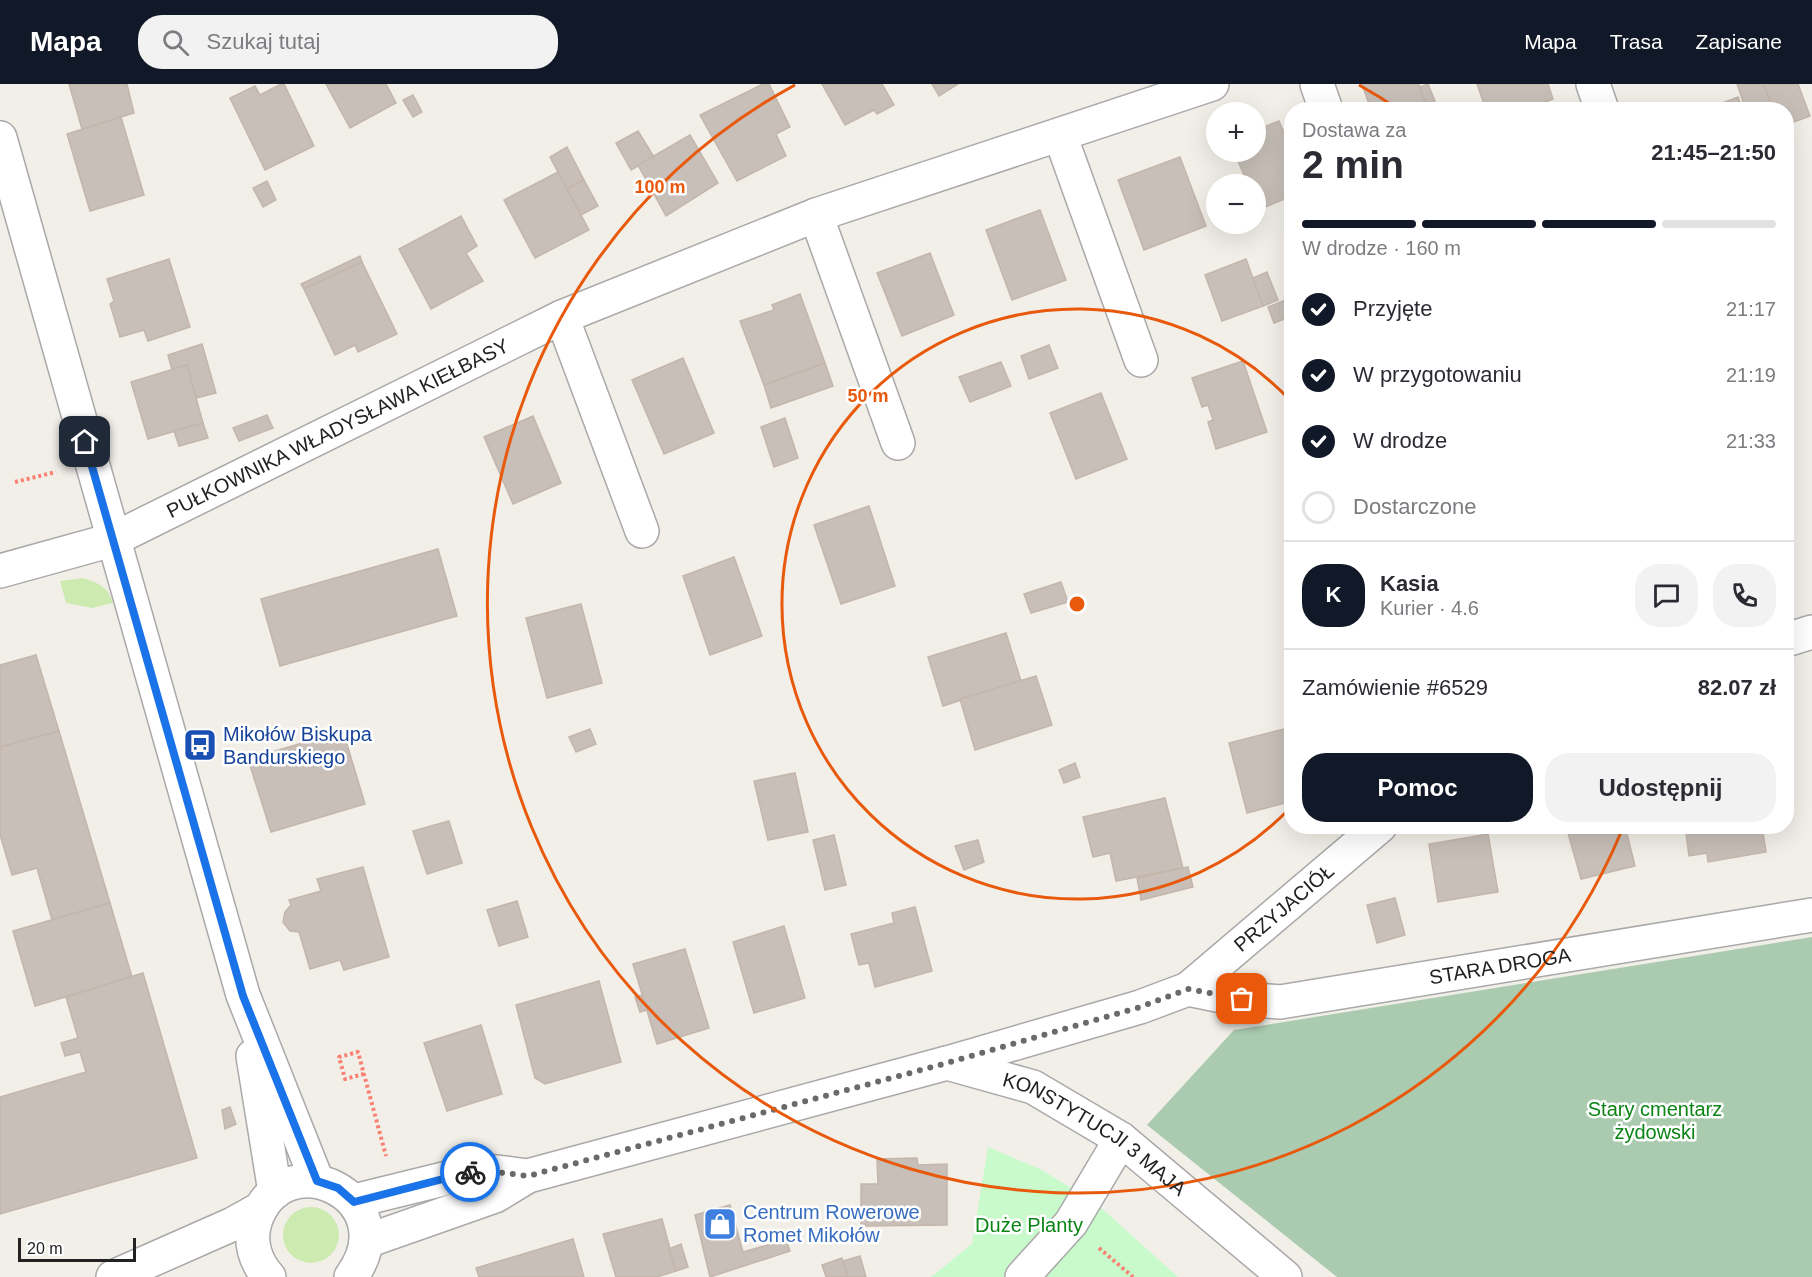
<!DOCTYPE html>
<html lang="pl">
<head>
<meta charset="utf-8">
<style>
	:root { --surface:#fff; --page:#f2f2f3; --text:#2b2b33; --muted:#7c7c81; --line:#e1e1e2; --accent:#111827 }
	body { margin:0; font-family:Arial,sans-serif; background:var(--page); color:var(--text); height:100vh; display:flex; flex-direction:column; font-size:22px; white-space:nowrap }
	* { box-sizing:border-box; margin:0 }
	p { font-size:20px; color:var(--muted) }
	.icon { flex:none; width:33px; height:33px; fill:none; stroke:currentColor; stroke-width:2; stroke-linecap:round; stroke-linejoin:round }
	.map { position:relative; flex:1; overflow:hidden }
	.panel { position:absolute; left:1284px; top:18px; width:510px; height:732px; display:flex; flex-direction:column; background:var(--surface); border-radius:24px; box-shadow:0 6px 24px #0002 }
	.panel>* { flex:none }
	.fabs { position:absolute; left:1206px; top:18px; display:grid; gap:12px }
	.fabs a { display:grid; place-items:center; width:60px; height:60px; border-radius:50%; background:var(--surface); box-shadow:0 6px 24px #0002; font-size:30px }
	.scale { position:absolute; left:18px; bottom:15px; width:118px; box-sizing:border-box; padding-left:6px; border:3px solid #222; border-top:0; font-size:16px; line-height:21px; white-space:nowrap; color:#222; -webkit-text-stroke:4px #fff; paint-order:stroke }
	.pin { position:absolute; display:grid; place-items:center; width:51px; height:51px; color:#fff; margin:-26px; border-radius:12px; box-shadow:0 3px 9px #0006 }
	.courier { position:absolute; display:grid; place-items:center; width:60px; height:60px; margin:-30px; border:4px solid #1a73e8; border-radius:50%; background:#fff; color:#222; box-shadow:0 2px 8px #0007 }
	.headline em { font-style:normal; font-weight:800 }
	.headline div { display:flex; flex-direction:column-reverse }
	.headline { display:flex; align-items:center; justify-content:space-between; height:102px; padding:0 18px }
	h1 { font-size:39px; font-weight:800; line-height:45px }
	.bar { display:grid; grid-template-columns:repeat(4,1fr); gap:9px 6px; align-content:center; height:72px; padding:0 18px }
	.bar i { height:8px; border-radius:4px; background:var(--line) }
	.bar .current { background:var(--accent) }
	.bar p { grid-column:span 4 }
	.line { display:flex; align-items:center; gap:15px; padding:0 18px; border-top:2px solid var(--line) }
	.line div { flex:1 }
	.round { display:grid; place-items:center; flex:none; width:63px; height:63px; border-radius:24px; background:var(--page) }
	ol { padding:0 18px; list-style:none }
	li { display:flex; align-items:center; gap:18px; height:66px }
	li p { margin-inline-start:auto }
	li .icon { padding:6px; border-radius:50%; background:var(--accent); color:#fff; stroke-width:4 }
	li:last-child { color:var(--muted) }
	li i { width:33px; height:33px; border:3px solid var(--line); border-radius:50% }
	.button { display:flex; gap:12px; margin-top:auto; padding:12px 18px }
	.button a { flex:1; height:69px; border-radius:24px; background:var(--accent); color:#fff; font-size:24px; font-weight:800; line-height:69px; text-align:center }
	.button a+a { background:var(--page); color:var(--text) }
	header { display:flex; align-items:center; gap:36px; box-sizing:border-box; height:84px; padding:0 30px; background:var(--accent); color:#fff }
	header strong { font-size:28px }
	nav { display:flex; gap:33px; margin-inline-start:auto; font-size:21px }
	.search { width:420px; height:54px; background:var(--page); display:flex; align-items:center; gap:15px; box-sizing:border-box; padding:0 21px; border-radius:24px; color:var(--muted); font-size:22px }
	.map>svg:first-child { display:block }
</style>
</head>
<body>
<header>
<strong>Mapa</strong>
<div class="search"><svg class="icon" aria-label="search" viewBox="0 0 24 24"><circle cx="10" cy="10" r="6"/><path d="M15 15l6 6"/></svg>Szukaj tutaj</div>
<nav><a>Mapa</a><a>Trasa</a><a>Zapisane</a></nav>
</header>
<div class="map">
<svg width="1812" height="1193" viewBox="0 0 1812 1193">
	<rect width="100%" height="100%" fill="#f2efe9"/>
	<g fill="#cdebb0">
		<path d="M83 494C99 499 108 503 113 519L92 524 66 519 60 497Z"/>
		<circle cx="311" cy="1151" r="28"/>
	</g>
	<path fill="#aacbaf" d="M1812 853V1193H1337L1147 1041 1234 946Z"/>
	<path fill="#c8facc" d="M988 1063 1042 1086 1098 1121 1178 1193H931L972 1160Z"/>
	<g fill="#c7bfb8" stroke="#c4b6ab" stroke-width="1.5">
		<path d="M69 0H127L134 29 82 45Z"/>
		<path d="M281 0H284L314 62 265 86 230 14 255 2 260 11Z"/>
		<path d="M326 0H386L396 19 350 44Z"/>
		<path d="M763 0H769L790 43 776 50 786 72 737 97 700 31Z"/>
		<path d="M822 0H882L894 21 877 30 874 26 845 41Z"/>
		<path d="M932 0H958L939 12Z"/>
		<path d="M1362 0H1419L1428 26H1371Z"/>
		<path d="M1428 0 1435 17 1426 20 1420 3Z"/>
		<path d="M1477 0H1548L1553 15 1524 26H1486Z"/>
		<path d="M1737 0H1764L1773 26H1746Z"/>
		<path d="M1764 0H1798L1810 32 1786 41V26H1773Z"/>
		<path d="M413 11 422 28 413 33 403 16Z"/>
		<path d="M1738 13 1743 26H1722L1720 20Z"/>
		<path d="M121 33 144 111 90 127 67 50Z"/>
		<path d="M1279 37 1292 68V112L1258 126 1256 100H1248L1234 68H1256V46Z"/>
		<path d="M638 47 654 73 631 86 616 59Z"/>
		<path d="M690 51 718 99 666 132 638 81Z"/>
		<path d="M567 63 584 96 567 105 550 73Z"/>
		<path d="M1180 73 1206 142 1144 166 1118 96Z"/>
		<path d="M558 88 589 146 535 174 504 116Z"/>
		<path d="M584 96 598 122 581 131 567 105Z"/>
		<path d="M267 97 276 116 263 123 253 104Z"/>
		<path d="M1040 126 1066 196 1012 216 986 146Z"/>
		<path d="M461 132 477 162 466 169 483 197 431 225 399 165Z"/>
		<path d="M930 169 954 231 902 252 877 189Z"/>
		<path d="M360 172 362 178 304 205 301 200Z"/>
		<path d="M169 175 190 243 148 257 144 246 120 253 110 220 114 217 107 195Z"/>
		<path d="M1246 175 1263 222 1222 237 1205 191Z"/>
		<path d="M362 178 397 250 358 268 355 261 335 271 304 205Z"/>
		<path d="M1267 188 1278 216 1263 222 1253 194Z"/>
		<path d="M800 210 825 279 764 301 740 237 774 226 772 221Z"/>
		<path d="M1288 215 1292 232 1274 239 1268 223Z"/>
		<path d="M202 260 216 309 196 314 187 281 172 286 168 271Z"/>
		<path d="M1049 261 1058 284 1029 295 1021 272Z"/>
		<path d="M683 274 714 349 664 370 632 296Z"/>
		<path d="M1243 277 1267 348 1216 365 1208 338 1213 336 1208 321 1202 323 1192 294Z"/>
		<path d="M1001 278 1011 302 970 318 959 293Z"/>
		<path d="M825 279 833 302 771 324 764 301Z"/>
		<path d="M187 281 203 339 148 355 131 298Z"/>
		<path d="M1101 309 1127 375 1076 395 1050 329Z"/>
		<path d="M267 331 273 344 239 357 233 344Z"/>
		<path d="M533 332 561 399 513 420 484 353Z"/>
		<path d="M785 334 798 374 774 383 761 343Z"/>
		<path d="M203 339 208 354 179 362 174 347Z"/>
		<path d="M869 422 895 502 841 520 814 441Z"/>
		<path d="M438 465 457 532 280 582 261 515Z"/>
		<path d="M734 473 762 552 710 571 683 492Z"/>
		<path d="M1061 498 1068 518 1031 529 1024 510Z"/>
		<path d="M581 520 602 599 547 614 526 534Z"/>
		<path d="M1006 549 1021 597 943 622 928 573Z"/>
		<path d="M36 571 59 647 0 663V581Z"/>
		<path d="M1036 592 1052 641 975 666 960 615Z"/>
		<path d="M1292 643V711L1288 712 1289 718 1247 729 1229 659Z"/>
		<path d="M590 645 596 660 576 668 569 653Z"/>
		<path d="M59 647 110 819 52 836 37 784 12 791 0 751V663Z"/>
		<path d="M343 647 365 720 271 748 248 675Z"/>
		<path d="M1075 679 1080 693 1064 699 1059 686Z"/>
		<path d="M795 689 808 748 768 756 754 697Z"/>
		<path d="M1165 714 1183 784 1116 797 1110 769 1093 773 1083 733Z"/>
		<path d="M449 737 462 779 427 790 413 747Z"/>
		<path d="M1566 742H1625L1635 782 1581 795Z"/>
		<path d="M1685 742H1762L1766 768 1708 778 1707 769 1689 772Z"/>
		<path d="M1488 750 1498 808 1438 818 1429 760Z"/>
		<path d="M834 751 846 801 825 806 813 756Z"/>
		<path d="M978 756 984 778 964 786 955 762Z"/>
		<path d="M363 783 389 873 344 886 340 876 310 885 299 848 290 847 283 838 285 828 291 821 289 816 321 807 317 795Z"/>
		<path d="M1188 783 1193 803 1141 816 1137 794Z"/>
		<path d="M1395 814 1405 851 1377 859 1367 821Z"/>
		<path d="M517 817 528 853 499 862 487 826Z"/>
		<path d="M110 819 132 893 35 922 13 847Z"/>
		<path d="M915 823 932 887 875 903 869 879 859 881 851 850 894 839 892 829Z"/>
		<path d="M784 842 805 914 754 929 733 858Z"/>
		<path d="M685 865 709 944 657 960 633 880Z"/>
		<path d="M143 889 197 1074 0 1130V1013L86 988 80 968 65 972 61 959 78 954 66 913Z"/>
		<path d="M599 897 621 978 545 1000 535 994 516 921Z"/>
		<path d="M642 911 647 926 640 928 635 913Z"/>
		<path d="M481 941 502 1010 447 1027 424 959Z"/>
		<path d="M230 1023 236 1040 225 1045 222 1026Z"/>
		<path d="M917 1074 918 1081 947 1080V1141L861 1142V1100H878L877 1075Z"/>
		<path d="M730 1121 743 1168 786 1156 790 1167 710 1193 695 1131Z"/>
		<path d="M662 1135 676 1187 657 1193H616L603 1150Z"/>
		<path d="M573 1155 584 1193H479L476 1184Z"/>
		<path d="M681 1160 688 1183 676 1187 669 1165Z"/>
		<path d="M860 1172 866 1193H848L843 1177Z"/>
		<path d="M842 1174 848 1193H826L822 1181Z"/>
	</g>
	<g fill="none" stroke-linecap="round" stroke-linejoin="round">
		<g stroke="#a9a9a9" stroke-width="36">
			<g id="minor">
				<path d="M1317 0 1326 26"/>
				<path d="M1593 0 1602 26"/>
				<path d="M1060 51 1141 276"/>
				<path d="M0 54 243 911 317 1097"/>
				<path d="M816 131 898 359"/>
				<path d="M562 233 642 447"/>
				<path id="s1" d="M0 487 112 456 562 233 816 131 1212 0"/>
				<path d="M1786 556 1812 548"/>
				<path id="s2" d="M1188 905 1232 914 1280 918 1812 831"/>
				<path d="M253 972 275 1108"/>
				<path id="s3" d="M947 979 1140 923 1188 905 1380 742"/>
				<path d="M354 1117 480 1086 528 1092"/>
				<path id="s4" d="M367 1157 495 1112 528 1092 947 979 1033 1003 1121 1055 1285 1193"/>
				<path d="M113 1193 233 1140 260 1125"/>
				<path d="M269 1193C255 1178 249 1157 255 1138 283 1053 409 1114 351 1193"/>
				<path d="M1022 1193 1071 1139 1121 1055"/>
			</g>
		</g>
		<g stroke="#fa8072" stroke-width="4" stroke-dasharray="3 3" stroke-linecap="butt">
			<path d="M15 398 56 388"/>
			<path d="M364 990 345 995 339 973 358 968 386 1072"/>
			<path d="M1099 1164 1133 1193"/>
		</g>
		<use href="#minor" stroke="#fff" stroke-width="33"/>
	</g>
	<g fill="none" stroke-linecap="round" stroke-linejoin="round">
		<path stroke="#6b6a68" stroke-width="6" stroke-dasharray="0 10.8" d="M470 1088 480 1086 528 1092 947 979 1140 923 1188 905 1242 915"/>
		<path stroke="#1a73e8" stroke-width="8" d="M85 358 243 912 317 1097 338 1104 354 1118 470 1088"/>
	</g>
	<g fill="none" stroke="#e8590c" stroke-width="3">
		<path d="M1291 723A295 295 0 1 1 1291 317"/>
		<path d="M1622 746A590 590 0 1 1 795 1M1359 1A590 590 0 0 1 1398 25"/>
	</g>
	<defs>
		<g id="bus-square" transform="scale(1.725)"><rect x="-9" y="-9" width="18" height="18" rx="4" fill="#1a4fb4" stroke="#fff"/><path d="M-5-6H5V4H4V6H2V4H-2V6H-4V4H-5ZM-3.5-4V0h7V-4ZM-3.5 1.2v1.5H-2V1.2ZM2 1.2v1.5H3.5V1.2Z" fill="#fff"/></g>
		<g id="shop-square" transform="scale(1.725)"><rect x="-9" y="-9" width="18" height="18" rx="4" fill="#3f7fe0" stroke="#fff"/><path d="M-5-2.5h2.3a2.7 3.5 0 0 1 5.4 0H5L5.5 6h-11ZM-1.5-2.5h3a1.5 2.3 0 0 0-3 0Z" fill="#fff"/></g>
	</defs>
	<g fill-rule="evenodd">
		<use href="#bus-square" x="200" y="661"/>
		<use href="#shop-square" x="720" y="1140"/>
	</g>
	<g text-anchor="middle" stroke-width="5" stroke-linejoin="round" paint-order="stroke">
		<g font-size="20" fill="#222" stroke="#fff">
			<text dy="7" stroke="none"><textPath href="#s1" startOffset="368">PUŁKOWNIKA WŁADYSŁAWA KIEŁBASY</textPath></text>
			<text dy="7" stroke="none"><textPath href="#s3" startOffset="378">PRZYJACIÓŁ</textPath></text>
			<text dy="7" stroke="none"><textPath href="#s2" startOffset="316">STARA DROGA</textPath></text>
			<text dy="7" stroke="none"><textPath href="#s4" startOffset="774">KONSTYTUCJI 3 MAJA</textPath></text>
		</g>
		<g font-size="20" fill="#164399" stroke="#fff" text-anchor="start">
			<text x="223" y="657">Mikołów Biskupa<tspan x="223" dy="23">Bandurskiego</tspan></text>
		</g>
		<g font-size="20" fill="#0c8416" stroke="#fff">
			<text x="1655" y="1032">Stary cmentarz<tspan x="1655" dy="23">żydowski</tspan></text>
			<text x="1029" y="1148">Duże Planty</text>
		</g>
		<g font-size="20" fill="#366cbe" stroke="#fff" text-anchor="start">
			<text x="743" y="1135">Centrum Rowerowe<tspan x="743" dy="23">Romet Mikołów</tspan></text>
		</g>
	</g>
	<circle cx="1077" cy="520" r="9" fill="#e8590c" stroke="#fff" stroke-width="3"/>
	<g font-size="18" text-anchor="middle" font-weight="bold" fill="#e8590c" stroke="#fff" stroke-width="5" stroke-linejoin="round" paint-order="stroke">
		<text x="660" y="109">100 m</text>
		<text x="868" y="318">50 m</text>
	</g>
</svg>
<div class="fabs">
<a>+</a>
<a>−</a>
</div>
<div class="scale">20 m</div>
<div class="pin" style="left:1242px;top:915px;background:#ea580c"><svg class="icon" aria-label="bag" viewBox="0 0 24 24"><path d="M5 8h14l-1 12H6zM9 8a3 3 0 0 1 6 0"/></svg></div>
<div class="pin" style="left:85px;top:358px;background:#1f2937"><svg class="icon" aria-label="home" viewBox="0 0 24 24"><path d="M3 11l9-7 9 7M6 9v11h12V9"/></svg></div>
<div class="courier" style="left:470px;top:1088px"><svg class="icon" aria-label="bike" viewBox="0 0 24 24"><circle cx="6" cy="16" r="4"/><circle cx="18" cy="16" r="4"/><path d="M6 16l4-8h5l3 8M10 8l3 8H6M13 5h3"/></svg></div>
<section class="panel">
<div class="headline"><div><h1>2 min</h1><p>Dostawa za</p></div><em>21:45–21:50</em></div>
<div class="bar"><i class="current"></i><i class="current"></i><i class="current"></i><i></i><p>W drodze · 160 m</p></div>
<ol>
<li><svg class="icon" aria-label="check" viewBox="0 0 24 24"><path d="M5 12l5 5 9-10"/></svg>Przyjęte<p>21:17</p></li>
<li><svg class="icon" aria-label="check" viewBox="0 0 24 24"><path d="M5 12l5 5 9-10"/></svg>W przygotowaniu<p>21:19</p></li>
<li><svg class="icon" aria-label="check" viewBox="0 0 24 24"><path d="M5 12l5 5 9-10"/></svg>W drodze<p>21:33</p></li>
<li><i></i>Dostarczone</li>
</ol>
<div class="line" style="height:108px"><b class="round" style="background:var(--accent);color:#fff">K</b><div><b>Kasia</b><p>Kurier · 4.6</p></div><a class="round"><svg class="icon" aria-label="chat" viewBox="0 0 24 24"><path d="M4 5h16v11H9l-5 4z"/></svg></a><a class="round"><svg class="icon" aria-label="phone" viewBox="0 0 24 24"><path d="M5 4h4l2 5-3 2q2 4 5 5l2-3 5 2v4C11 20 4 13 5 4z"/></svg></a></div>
<div class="line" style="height:78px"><div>Zamówienie #6529</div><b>82.07 zł</b></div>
<div class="button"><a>Pomoc</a><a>Udostępnij</a></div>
</section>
</div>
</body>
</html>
